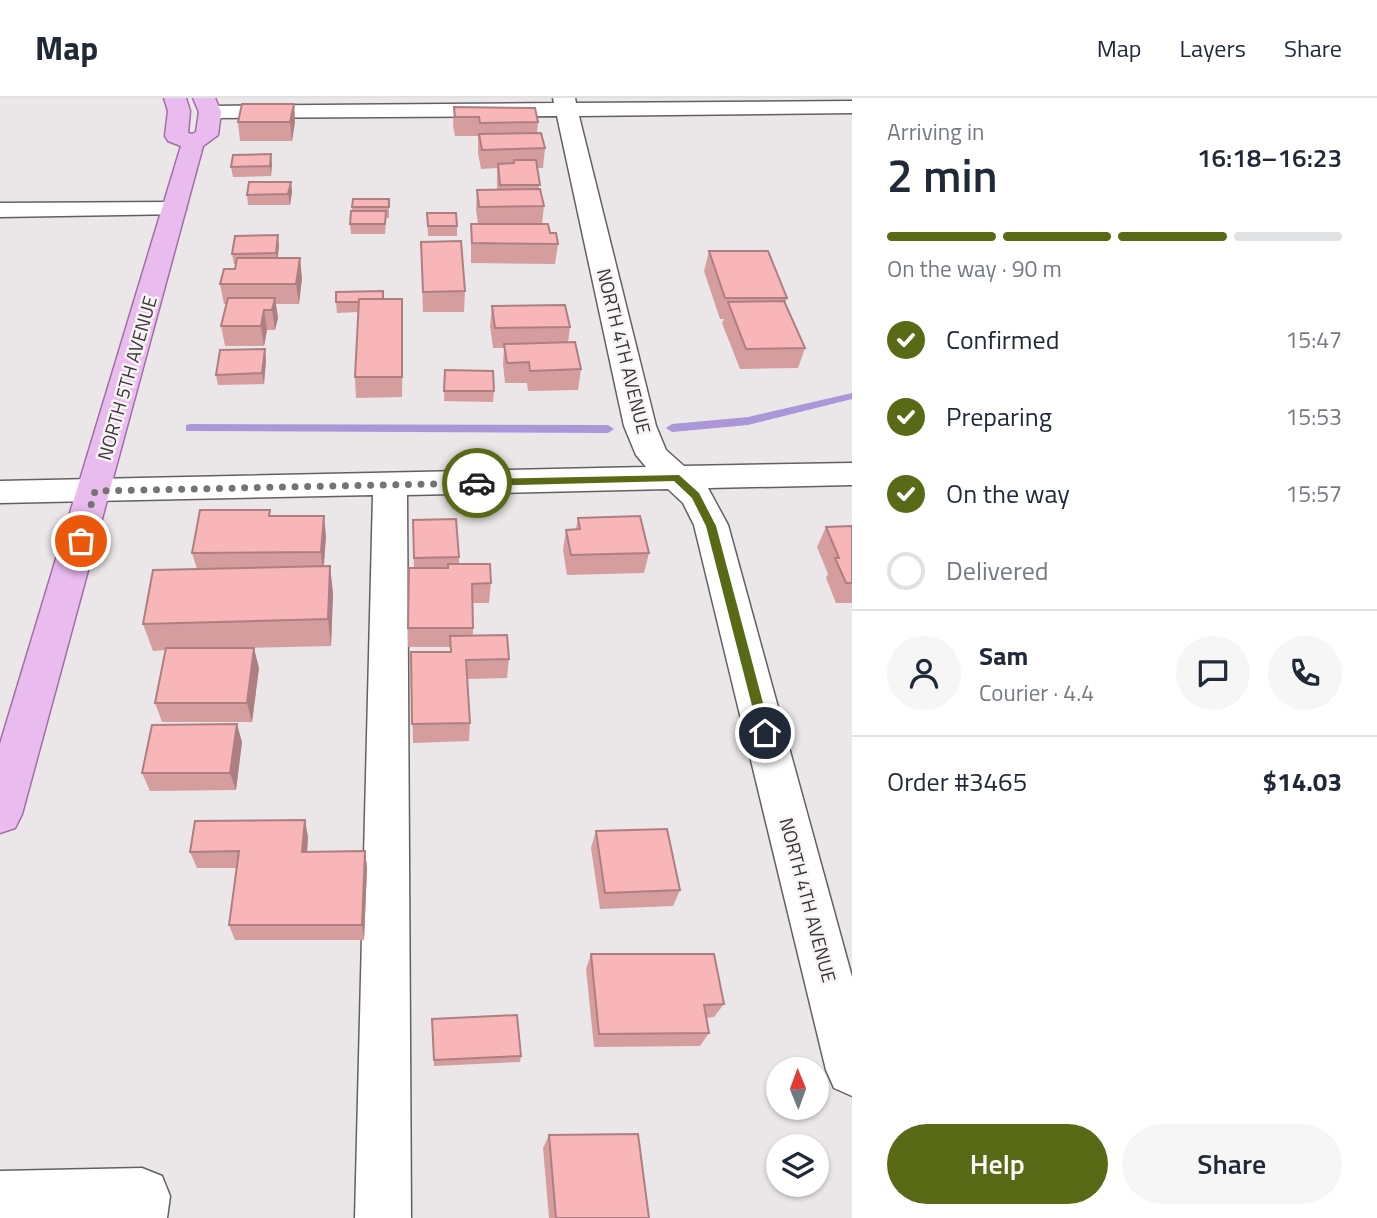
<!DOCTYPE html>
<html lang="en">
<head>
<meta charset="utf-8">
<style>
	:root { --surface:#fff; --page:#f6f6f7; --text:#1f2937; --muted:#747a83; --line:#e0e1e3; --accent:#596a16 }
	body { margin:0; font-family:"Titillium Web",sans-serif; background:var(--page); color:var(--text); height:100vh; display:flex; flex-direction:column; font-size:26px; white-space:nowrap }
	* { box-sizing:border-box; margin:0 }
	p { font-size:23px; color:var(--muted) }
	.icon { flex:none; width:38px; height:38px; fill:none; stroke:currentColor; stroke-width:2; stroke-linecap:round; stroke-linejoin:round }
	.map { position:relative; flex:1; overflow:hidden }
	.sheet { display:flex; flex-direction:column; background:var(--surface); width:525px }
	.sheet>* { flex:none }
	.needle { width:46px; rotate:359deg }
	.fabs { position:absolute; left:766px; top:959px; display:grid; gap:14px }
	.fabs a { display:grid; place-items:center; width:63px; height:63px; border-radius:50%; background:var(--surface); box-shadow:0 2px 5px #0004; font-size:35px }
	.pin { position:absolute; display:grid; place-items:center; width:60px; height:60px; color:#fff; margin:-30px; border:4px solid #fff; border-radius:50%; box-shadow:0 2px 7px #0007 }
	.courier { position:absolute; display:grid; place-items:center; width:70px; height:70px; margin:-35px; border:5px solid #596a16; border-radius:50%; background:#fff; color:#222; box-shadow:0 2px 9px #0007 }
	.summary em { font-style:normal; font-weight:600 }
	.summary div { display:flex; flex-direction:column-reverse }
	.summary { display:flex; align-items:center; justify-content:space-between; height:119px; padding:0 35px }
	h1 { font-size:46px; font-weight:600; line-height:52px }
	.bar { display:grid; grid-template-columns:repeat(4,1fr); gap:10px 7px; align-content:center; height:84px; padding:0 35px }
	.bar i { height:9px; border-radius:5px; background:var(--line) }
	.bar .current { background:var(--accent) }
	.bar p { grid-column:span 4 }
	.line { display:flex; align-items:center; gap:18px; padding:0 35px; border-top:2px solid var(--line) }
	.line div { flex:1 }
	.round { display:grid; place-items:center; flex:none; width:74px; height:74px; border-radius:37px; background:var(--page) }
	ol { padding:0 35px; list-style:none }
	li { display:flex; align-items:center; gap:21px; height:77px }
	li p { margin-inline-start:auto }
	li .icon { padding:7px; border-radius:50%; background:var(--accent); color:#fff; stroke-width:4 }
	li:last-child { color:var(--muted) }
	li i { width:38px; height:38px; border:4px solid var(--line); border-radius:50% }
	.primary-button { display:flex; gap:14px; margin-top:auto; padding:14px 35px }
	.primary-button a { flex:1; height:80px; border-radius:42px; background:var(--accent); color:#fff; font-size:28px; font-weight:600; line-height:80px; text-align:center }
	.primary-button a+a { background:var(--page); color:var(--text) }
	header { display:flex; align-items:center; gap:42px; box-sizing:border-box; height:98px; padding:0 35px; background:var(--surface); border-bottom:2px solid var(--line) }
	header strong { font-size:33px }
	nav { display:flex; gap:38px; margin-inline-start:auto; font-size:24px }
	main { display:flex; flex:1; min-height:0 }
	.map>svg:first-child { display:block }
</style>
</head>
<body>
<header>
<strong>Map</strong>
<nav><a>Map</a><a>Layers</a><a>Share</a></nav>
</header>
<main>
<div class="map">
<svg width="852" height="1120" viewBox="0 0 852 1120">
	<rect width="100%" height="100%" fill="#ebe7e8"/>
	<g fill="none" stroke-linecap="round" stroke-linejoin="round">
		<g fill="#ab96d8" fill-rule="evenodd">
			<path d="M852 295V301L748 327 672 334 666 330 672 326 748 319Z"/>
			<path d="M190 326 608 327 614 331 608 335 186 333V327Z"/>
		</g>
		<g stroke="#636061" stroke-width="3">
			<g id="minor">
				<path d="M553 0H575L576 5 852 3V15L579 18 656 328 666 352 684 368 852 365V387L708 390 728 427 852 879V998L834 990 826 972 694 427 683 405 668 391 407 397 411 1120H355L373 397 0 405V383L646 369 636 357 624 328 557 18 210 20 202 19 199 14 202 9 210 8 554 5Z"/>
				<path d="M174 104 183 106 186 111 183 116 0 119V105Z"/>
				<path d="M142 1070 162 1078 170 1098 167 1120H0V1073Z"/>
			</g>
		</g>
		<g stroke="#a26ea6" stroke-width="3">
			<path id="major" d="M164 0H186L190 13 188 35 192 36 196 34 199 14 193 0H215L221 14 218 37 203 48 22 716 15 730 0 735V646L181 48 168 43 165 38 168 13Z"/>
		</g>
		<use href="#minor" fill="#fff" fill-rule="evenodd"/>
		<use href="#major" fill="#eabbee" fill-rule="evenodd"/>
	</g>
	<g fill="#d59d9e">
		<path d="M294 6 295 24 292 43H240L238 24Z"/>
		<path d="M454 9 538 24 537 35 545 50 543 70H537L539 91 544 108 542 126 558 146 555 166 471 165V126H478L476 112 477 92H497V70L481 71 478 55V38H455L453 28Z"/>
		<path d="M272 66 271 78 233 79 231 69Z"/>
		<path d="M291 84 292 94 290 107H248L247 97Z"/>
		<path d="M389 101V120H386L385 136H351L350 126 352 109Z"/>
		<path d="M427 115 457 128V138H428Z"/>
		<path d="M421 144 465 193 464 214H423Z"/>
		<path d="M279 147 278 160 302 180 299 206H276L278 220 275 232H267L264 248H225L221 228 226 206H224L220 186 235 171 236 166H234L232 156Z"/>
		<path d="M709 153 787 200 785 206 805 250 798 270 740 271 722 225 724 221H720L704 173Z"/>
		<path d="M383 201 403 221 402 299 356 300 355 279 358 214 337 215 336 204Z"/>
		<path d="M492 208 570 229 568 245 581 271 578 292 528 293 527 285H505L503 266 504 250H493L490 228Z"/>
		<path d="M266 261 264 286 218 287 216 277Z"/>
		<path d="M445 272 494 293 493 304 444 303Z"/>
		<path d="M271 418 326 438 324 468H330L333 496 331 548 241 550 259 570 252 624H162L155 605 166 552 153 553 143 526 197 471 192 455Z"/>
		<path d="M578 420 649 455 644 475 567 477 563 452 566 432 576 431Z"/>
		<path d="M413 422 459 459V466L491 485 489 505H473V538L509 561 507 580 467 581 470 625 469 643 413 645 411 554H450V549H408V530L414 470Z"/>
		<path d="M852 428V505H836L826 480 828 476 817 449 826 429Z"/>
		<path d="M242 644 236 692 150 693 142 675Z"/>
		<path d="M596 733 680 792 673 808 600 811 591 750Z"/>
		<path d="M308 739 307 754 365 753 367 770 364 842H235L229 827 236 770H197L190 754Z"/>
		<path d="M591 856 724 906 714 919 706 920 709 935 700 948 594 949 586 871Z"/>
		<path d="M432 928 521 958 520 964 434 968Z"/>
		<path d="M549 1037 649 1120H549L543 1050Z"/>
	</g>
	<g fill="#ae7f81">
		<path d="M294 6 295 24 292 43 290 24Z"/>
		<path d="M271 56 272 66 271 78 270 68Z"/>
		<path d="M291 84 292 94 290 107 288 96Z"/>
		<path d="M278 137 279 147 277 165 276 155Z"/>
		<path d="M300 160 302 180 299 206 296 186Z"/>
		<path d="M275 200 278 220 275 232 272 212Z"/>
		<path d="M264 212 267 232 264 248 261 228Z"/>
		<path d="M265 251 266 261 264 286 262 275Z"/>
		<path d="M324 418 326 438 323 474 321 454Z"/>
		<path d="M330 468 333 496 331 548 328 521Z"/>
		<path d="M254 550 259 570 252 624 247 605Z"/>
		<path d="M237 626 242 644 236 692 230 675Z"/>
		<path d="M305 722 308 739 306 770 302 754Z"/>
		<path d="M365 753 367 770 364 842 362 827Z"/>
	</g>
	<g fill="#f8b6b8" stroke="#ae7f81" stroke-width="2">
		<path d="M242 6H294L290 24H238Z"/>
		<path d="M454 9 535 10 538 24 480 25 479 19H455Z"/>
		<path d="M541 35 545 50 482 52 479 36Z"/>
		<path d="M271 56 270 68 231 69 233 57Z"/>
		<path d="M514 62H536L540 87H500L498 66 514 65Z"/>
		<path d="M249 84H291L288 96 247 97Z"/>
		<path d="M540 91 544 108 479 109 477 92Z"/>
		<path d="M353 101H389V109H352Z"/>
		<path d="M351 113H386L385 126H350Z"/>
		<path d="M427 115H456L457 128H428Z"/>
		<path d="M471 126H548L550 135H556L558 146 472 145Z"/>
		<path d="M278 137 276 155 232 156 235 138Z"/>
		<path d="M461 143 465 193 423 194 421 144Z"/>
		<path d="M709 153H768L787 200H725Z"/>
		<path d="M237 160H300L296 186H220L224 171H235Z"/>
		<path d="M383 193V201H359V204H336V194Z"/>
		<path d="M228 200H275L272 212H264L261 228H221Z"/>
		<path d="M359 201H402V279H355Z"/>
		<path d="M784 203 805 250 746 251 728 204Z"/>
		<path d="M565 207 570 229 495 230 492 208Z"/>
		<path d="M575 244 581 271 530 273 529 264 507 265 504 246Z"/>
		<path d="M265 251 262 275 216 277 220 252Z"/>
		<path d="M445 272 493 273 494 293H444Z"/>
		<path d="M200 412H270L269 418H324L321 454 192 455Z"/>
		<path d="M640 418 649 455 571 457 566 432 580 431 578 420Z"/>
		<path d="M456 421 459 459 414 460 413 422Z"/>
		<path d="M852 428V485H846L835 460H839L826 429Z"/>
		<path d="M448 466H490L491 485 472 486 473 530H408L409 470H448Z"/>
		<path d="M330 468 328 521 143 526 153 472Z"/>
		<path d="M507 537 509 561 466 562 470 625 412 626 411 554H451L450 538Z"/>
		<path d="M166 550H254L247 605H155Z"/>
		<path d="M237 626 230 675H142L152 627Z"/>
		<path d="M305 722 302 754 365 753 362 827H229L239 753 190 754 195 723Z"/>
		<path d="M667 731 680 792 605 795 596 733Z"/>
		<path d="M591 856H714L724 906 704 907 709 935 599 936Z"/>
		<path d="M517 917 521 958 434 962 432 921Z"/>
		<path d="M638 1036 649 1120H556L549 1037Z"/>
	</g>
	<path fill="#596a16" d="M679 377 699 395 716 428 771 635 765 640 759 635 706 428 692 400 674 383 477 388 472 385 477 381Z"/>
	<g fill="none" stroke-linecap="round" stroke-linejoin="round">
		<path stroke="#767374" stroke-width="7" stroke-dasharray="0 12.6" d="M81 443 95 393 477 385"/>
	</g>
	<g text-anchor="middle" stroke-width="5" stroke-linejoin="round" paint-order="stroke">
		<g font-size="19" fill="#373536" stroke="#f8f4f6">
			<text transform="translate(624 253) rotate(76)" y="7">NORTH 4TH AVENUE</text>
			<text transform="translate(127 280) rotate(-74)" y="7">NORTH 5TH AVENUE</text>
			<text transform="translate(808 802) rotate(75)" y="7">NORTH 4TH AVENUE</text>
		</g>
	</g>
</svg>
<div class="fabs">
<a><svg class="needle" viewBox="-14 -14 28 28"><path d="M0-13l5 13h-10z" fill="#e53935"/><path d="M0 13l5-13h-10z" fill="#747a83"/></svg></a>
<a><svg class="icon" aria-label="layers" viewBox="0 0 24 24"><path d="M12 4l9 5-9 5-9-5zM3 14l9 5 9-5"/></svg></a>
</div>
<div class="pin" style="left:81px;top:443px;background:#ea580c"><svg class="icon" aria-label="bag" viewBox="0 0 24 24"><path d="M5 8h14l-1 12H6zM9 8a3 3 0 0 1 6 0"/></svg></div>
<div class="pin" style="left:765px;top:635px;background:#1f2937"><svg class="icon" aria-label="home" viewBox="0 0 24 24"><path d="M3 11l9-7 9 7M6 9v11h12V9"/></svg></div>
<div class="courier" style="left:477px;top:385px"><svg class="icon" aria-label="car" viewBox="0 0 24 24"><path d="M5 17H2v-5l4-1 3-4h7l3 4 3 1v5h-3M9 17h6M6 11h13"/><circle cx="7" cy="17" r="2"/><circle cx="17" cy="17" r="2"/></svg></div>
</div>
<section class="sheet">
<div class="summary"><div><h1>2 min</h1><p>Arriving in</p></div><em>16:18–16:23</em></div>
<div class="bar"><i class="current"></i><i class="current"></i><i class="current"></i><i></i><p>On the way · 90 m</p></div>
<ol>
<li><svg class="icon" aria-label="check" viewBox="0 0 24 24"><path d="M5 12l5 5 9-10"/></svg>Confirmed<p>15:47</p></li>
<li><svg class="icon" aria-label="check" viewBox="0 0 24 24"><path d="M5 12l5 5 9-10"/></svg>Preparing<p>15:53</p></li>
<li><svg class="icon" aria-label="check" viewBox="0 0 24 24"><path d="M5 12l5 5 9-10"/></svg>On the way<p>15:57</p></li>
<li><i></i>Delivered</li>
</ol>
<div class="line" style="height:126px"><a class="round"><svg class="icon" aria-label="person" viewBox="0 0 24 24"><circle cx="12" cy="8" r="4"/><path d="M4 21q1-7 8-7t8 7"/></svg></a><div><b>Sam</b><p>Courier · 4.4</p></div><a class="round"><svg class="icon" aria-label="chat" viewBox="0 0 24 24"><path d="M4 5h16v11H9l-5 4z"/></svg></a><a class="round"><svg class="icon" aria-label="phone" viewBox="0 0 24 24"><path d="M5 4h4l2 5-3 2q2 4 5 5l2-3 5 2v4C11 20 4 13 5 4z"/></svg></a></div>
<div class="line" style="height:91px"><div>Order #3465</div><b>$14.03</b></div>
<div class="primary-button"><a>Help</a><a>Share</a></div>
</section>
</main>
</body>
</html>
